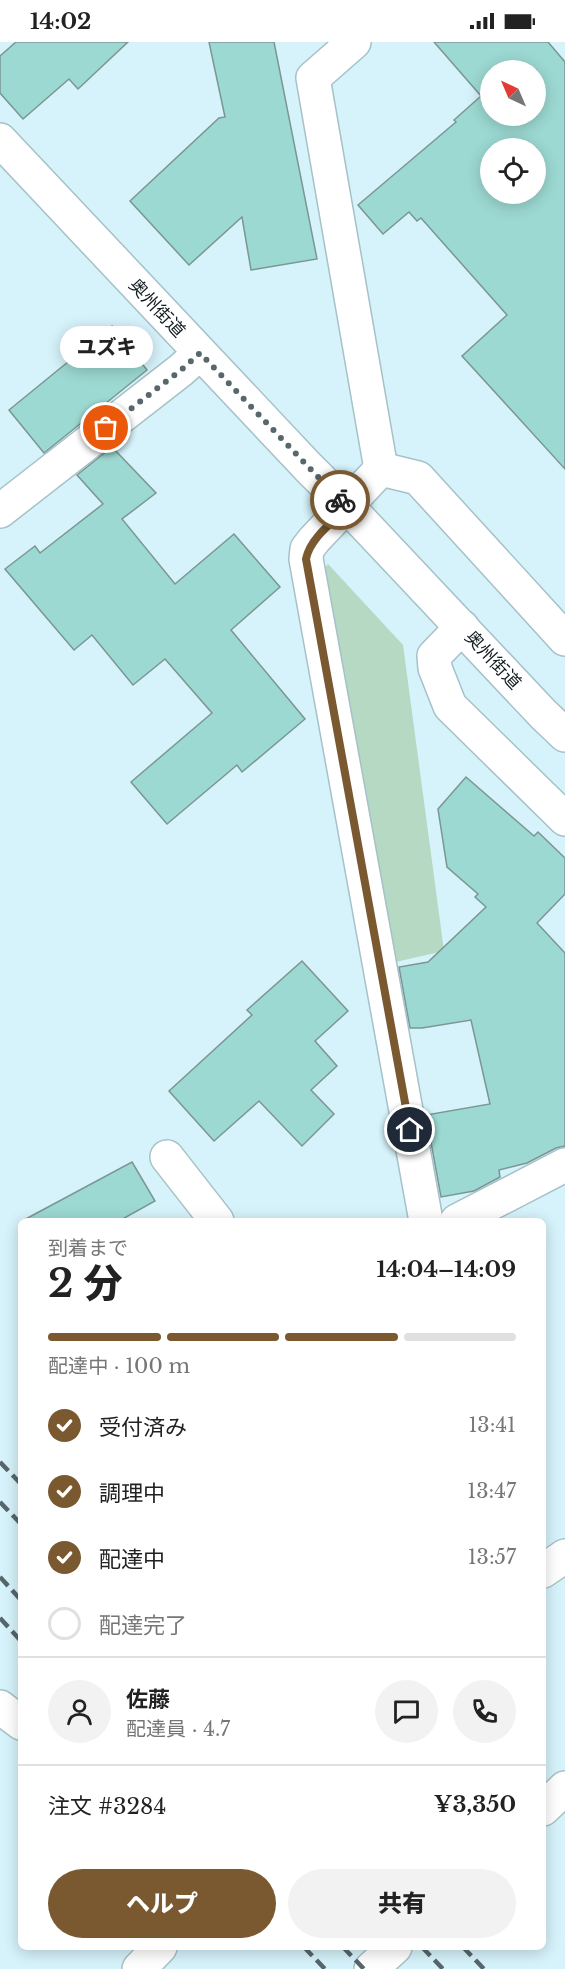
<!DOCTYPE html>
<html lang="ja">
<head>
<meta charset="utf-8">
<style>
	:root { --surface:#fff; --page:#f2f2f2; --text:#222; --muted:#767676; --line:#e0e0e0; --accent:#7a5930 }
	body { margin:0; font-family:"Libre Baskerville","Noto Sans JP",serif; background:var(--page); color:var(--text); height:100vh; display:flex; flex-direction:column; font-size:22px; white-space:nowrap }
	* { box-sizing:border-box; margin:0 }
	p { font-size:20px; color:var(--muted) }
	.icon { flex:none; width:33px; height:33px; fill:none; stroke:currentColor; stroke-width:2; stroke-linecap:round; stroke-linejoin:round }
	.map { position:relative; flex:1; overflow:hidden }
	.side { position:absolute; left:18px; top:1176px; width:528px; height:732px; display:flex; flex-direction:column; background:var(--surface); border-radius:9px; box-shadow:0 3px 15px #0003 }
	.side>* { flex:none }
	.needle { width:39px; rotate:316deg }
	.buttons { position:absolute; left:480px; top:18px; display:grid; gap:12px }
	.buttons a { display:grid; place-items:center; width:66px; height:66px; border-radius:50%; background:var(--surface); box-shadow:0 3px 15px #0003; font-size:30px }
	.pin { position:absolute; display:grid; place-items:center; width:51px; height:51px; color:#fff; margin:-26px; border:3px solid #fff; border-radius:50%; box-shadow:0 2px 6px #0007 }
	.courier { position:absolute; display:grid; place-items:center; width:60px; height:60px; margin:-30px; border:4px solid #7a5930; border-radius:50%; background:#fff; color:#222; box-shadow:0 2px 8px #0007 }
	.bubble { position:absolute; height:42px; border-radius:21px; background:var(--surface); box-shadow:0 3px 15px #0003; font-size:20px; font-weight:800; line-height:42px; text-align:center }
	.summary em { font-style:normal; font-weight:800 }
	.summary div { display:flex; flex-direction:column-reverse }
	.summary { display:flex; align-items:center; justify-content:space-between; height:102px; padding:0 30px }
	h1 { font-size:39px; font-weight:800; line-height:45px }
	.bar { display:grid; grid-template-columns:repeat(4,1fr); gap:9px 6px; align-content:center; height:72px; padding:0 30px }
	.bar i { height:8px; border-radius:4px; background:var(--line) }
	.bar .current { background:var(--accent) }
	.bar p { grid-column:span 4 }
	.line { display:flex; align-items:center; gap:15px; padding:0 30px; border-top:2px solid var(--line) }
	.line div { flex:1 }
	.round { display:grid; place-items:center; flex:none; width:63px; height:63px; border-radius:32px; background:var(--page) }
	ol { padding:0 30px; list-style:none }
	li { display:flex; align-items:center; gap:18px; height:66px }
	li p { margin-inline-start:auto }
	li .icon { padding:6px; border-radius:50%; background:var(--accent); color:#fff; stroke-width:4 }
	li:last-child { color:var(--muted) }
	li i { width:33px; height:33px; border:3px solid var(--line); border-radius:50% }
	.cta { display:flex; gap:12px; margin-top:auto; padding:12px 30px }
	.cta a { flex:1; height:69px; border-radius:36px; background:var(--accent); color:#fff; font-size:24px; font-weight:800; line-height:69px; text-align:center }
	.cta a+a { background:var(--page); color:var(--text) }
	.status { display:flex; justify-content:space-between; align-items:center; height:42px; padding:0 30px; background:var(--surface); direction:ltr }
	.status svg { height:16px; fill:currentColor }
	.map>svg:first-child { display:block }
</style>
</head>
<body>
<div class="status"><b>14:02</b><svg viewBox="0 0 49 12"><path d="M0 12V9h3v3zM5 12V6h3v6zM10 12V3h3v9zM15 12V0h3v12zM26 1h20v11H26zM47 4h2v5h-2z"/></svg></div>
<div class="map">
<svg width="565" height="1927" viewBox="0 0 565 1927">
	<rect width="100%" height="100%" fill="#d6f2fa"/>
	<path fill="#b5d9c3" d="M328 522 403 603 444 909 391 921 323 528Z"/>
	<g fill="#9cd9d2" stroke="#7b9693" stroke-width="1.5" fill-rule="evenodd">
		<path d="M16 0H128L78 47 69 37 23 77 0 51V14Z"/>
		<path d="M209 0H274L317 217 251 228 242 175 189 223 130 159 219 76 225 75Z"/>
		<path d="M434 0H548L565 20V427L462 314 507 273 421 176 417 179 409 170 383 192 358 163 456 80 454 78 481 54ZM490 28H536V74H490ZM490 106H536V152H490Z"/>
		<path d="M112 284 147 328 44 411 9 368Z"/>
		<path d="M112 405 156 451 122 477 175 542 234 492 280 545 231 588 305 677 242 730 237 723 167 782 131 740 212 671 165 617 133 643 92 593 74 608 5 527 35 504 40 511 103 462 77 433Z"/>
		<path d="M466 735 534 794 538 790 565 816V852L537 881 565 911V1104L556 1106 527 1121 499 1128 500 1135 474 1149 441 1155 426 1073 490 1062 471 978 422 986H410L399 925 428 920 486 865 475 855 478 852 447 825 438 767Z"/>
		<path d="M302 919 348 969 315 999 337 1024 311 1048 334 1072 302 1104 259 1059 214 1099 169 1049 252 973 247 968Z"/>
		<path d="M132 1120 155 1159 119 1179H22Z"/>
	</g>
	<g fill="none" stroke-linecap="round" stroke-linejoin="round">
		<g stroke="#a6c1c8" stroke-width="36">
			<g id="minor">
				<path d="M354 0 313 36 381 427 314 498 307 507 306 517 426 1179"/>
				<path d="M381 427 418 436 565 597"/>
				<path d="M0 469 181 328 200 311"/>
				<path d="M462 585 434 614 435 626 450 664 565 777"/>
				<path d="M167 1115 217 1179"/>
				<path d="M457 1179 565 1123"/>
				<path d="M543 1529 565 1514"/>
				<path d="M0 1665 21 1681"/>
				<path d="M139 1927 160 1905"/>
			</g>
		</g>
		<g stroke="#a6c1c8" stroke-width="36">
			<path id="major" d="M0 98 308 425 348 465 543 672 565 693"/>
		</g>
		<g stroke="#a6c1c8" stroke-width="36">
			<g id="highway">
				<path d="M543 1767 565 1746"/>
				<path d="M371 1927 395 1905"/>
			</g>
		</g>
		<use href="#minor" stroke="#fff" stroke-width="33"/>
		<use href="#major" stroke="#fff" stroke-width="33"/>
		<use href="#highway" stroke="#fff" stroke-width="33"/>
		<g stroke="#56666b" stroke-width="4.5" stroke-dasharray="12 6" stroke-linecap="butt">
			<path d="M0 1420 21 1442"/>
			<path d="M0 1460 21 1482"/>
			<path d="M0 1535 21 1558"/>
			<path d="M0 1576 21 1599"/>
			<path d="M304 1905 325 1927"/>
			<path d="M343 1905 364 1927"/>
			<path d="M422 1905 443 1927"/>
			<path d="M463 1905 484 1927"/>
		</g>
	</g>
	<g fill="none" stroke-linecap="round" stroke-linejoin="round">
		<path stroke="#57676c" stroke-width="6" stroke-dasharray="0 10.8" d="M106 386 181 328 200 311 340 458"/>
		<path stroke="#7a5930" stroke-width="8" d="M340 458 348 465C333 480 310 496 306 517L410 1088"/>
	</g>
	<g text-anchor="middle" stroke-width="4.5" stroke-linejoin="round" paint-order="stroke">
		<g font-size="18" fill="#121c1f" stroke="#fff">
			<text transform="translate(157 266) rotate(47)" y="6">奥州街道</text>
			<text transform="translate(493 618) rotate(47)" y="6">奥州街道</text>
		</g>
	</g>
</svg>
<div class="buttons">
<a><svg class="needle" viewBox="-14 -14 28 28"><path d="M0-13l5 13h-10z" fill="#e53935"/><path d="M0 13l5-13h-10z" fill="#767676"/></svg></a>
<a><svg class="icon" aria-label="locate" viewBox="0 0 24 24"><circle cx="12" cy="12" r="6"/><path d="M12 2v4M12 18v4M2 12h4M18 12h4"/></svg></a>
</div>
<div class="pin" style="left:106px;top:386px;background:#ea580c"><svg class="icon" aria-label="bag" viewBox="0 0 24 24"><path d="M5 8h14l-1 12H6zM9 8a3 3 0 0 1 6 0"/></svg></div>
<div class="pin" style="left:410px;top:1088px;background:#1f2937"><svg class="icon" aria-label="home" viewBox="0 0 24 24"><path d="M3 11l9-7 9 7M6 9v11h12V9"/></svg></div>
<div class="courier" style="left:340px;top:458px"><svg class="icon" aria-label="bike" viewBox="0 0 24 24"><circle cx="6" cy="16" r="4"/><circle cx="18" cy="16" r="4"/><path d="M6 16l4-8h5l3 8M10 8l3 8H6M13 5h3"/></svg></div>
<div class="bubble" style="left:60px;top:284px;width:93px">ユズキ</div>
<section class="side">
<div class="summary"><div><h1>2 分</h1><p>到着まで</p></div><em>14:04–14:09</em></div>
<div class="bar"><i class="current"></i><i class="current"></i><i class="current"></i><i></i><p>配達中 · 100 m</p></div>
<ol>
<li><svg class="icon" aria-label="check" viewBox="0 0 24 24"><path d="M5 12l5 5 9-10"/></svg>受付済み<p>13:41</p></li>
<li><svg class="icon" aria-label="check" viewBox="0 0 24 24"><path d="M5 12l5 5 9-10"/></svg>調理中<p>13:47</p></li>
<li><svg class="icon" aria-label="check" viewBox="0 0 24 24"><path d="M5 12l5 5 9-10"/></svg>配達中<p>13:57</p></li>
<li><i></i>配達完了</li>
</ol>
<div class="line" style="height:108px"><a class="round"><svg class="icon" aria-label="person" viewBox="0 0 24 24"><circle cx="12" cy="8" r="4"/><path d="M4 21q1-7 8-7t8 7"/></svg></a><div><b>佐藤</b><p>配達員 · 4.7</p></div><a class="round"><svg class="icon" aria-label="chat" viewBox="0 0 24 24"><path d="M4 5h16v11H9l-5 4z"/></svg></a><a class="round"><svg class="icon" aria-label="phone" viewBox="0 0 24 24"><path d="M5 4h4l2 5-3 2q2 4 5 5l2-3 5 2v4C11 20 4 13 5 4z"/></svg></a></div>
<div class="line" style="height:78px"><div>注文 #3284</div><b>¥3,350</b></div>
<div class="cta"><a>ヘルプ</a><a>共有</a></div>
</section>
</div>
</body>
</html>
